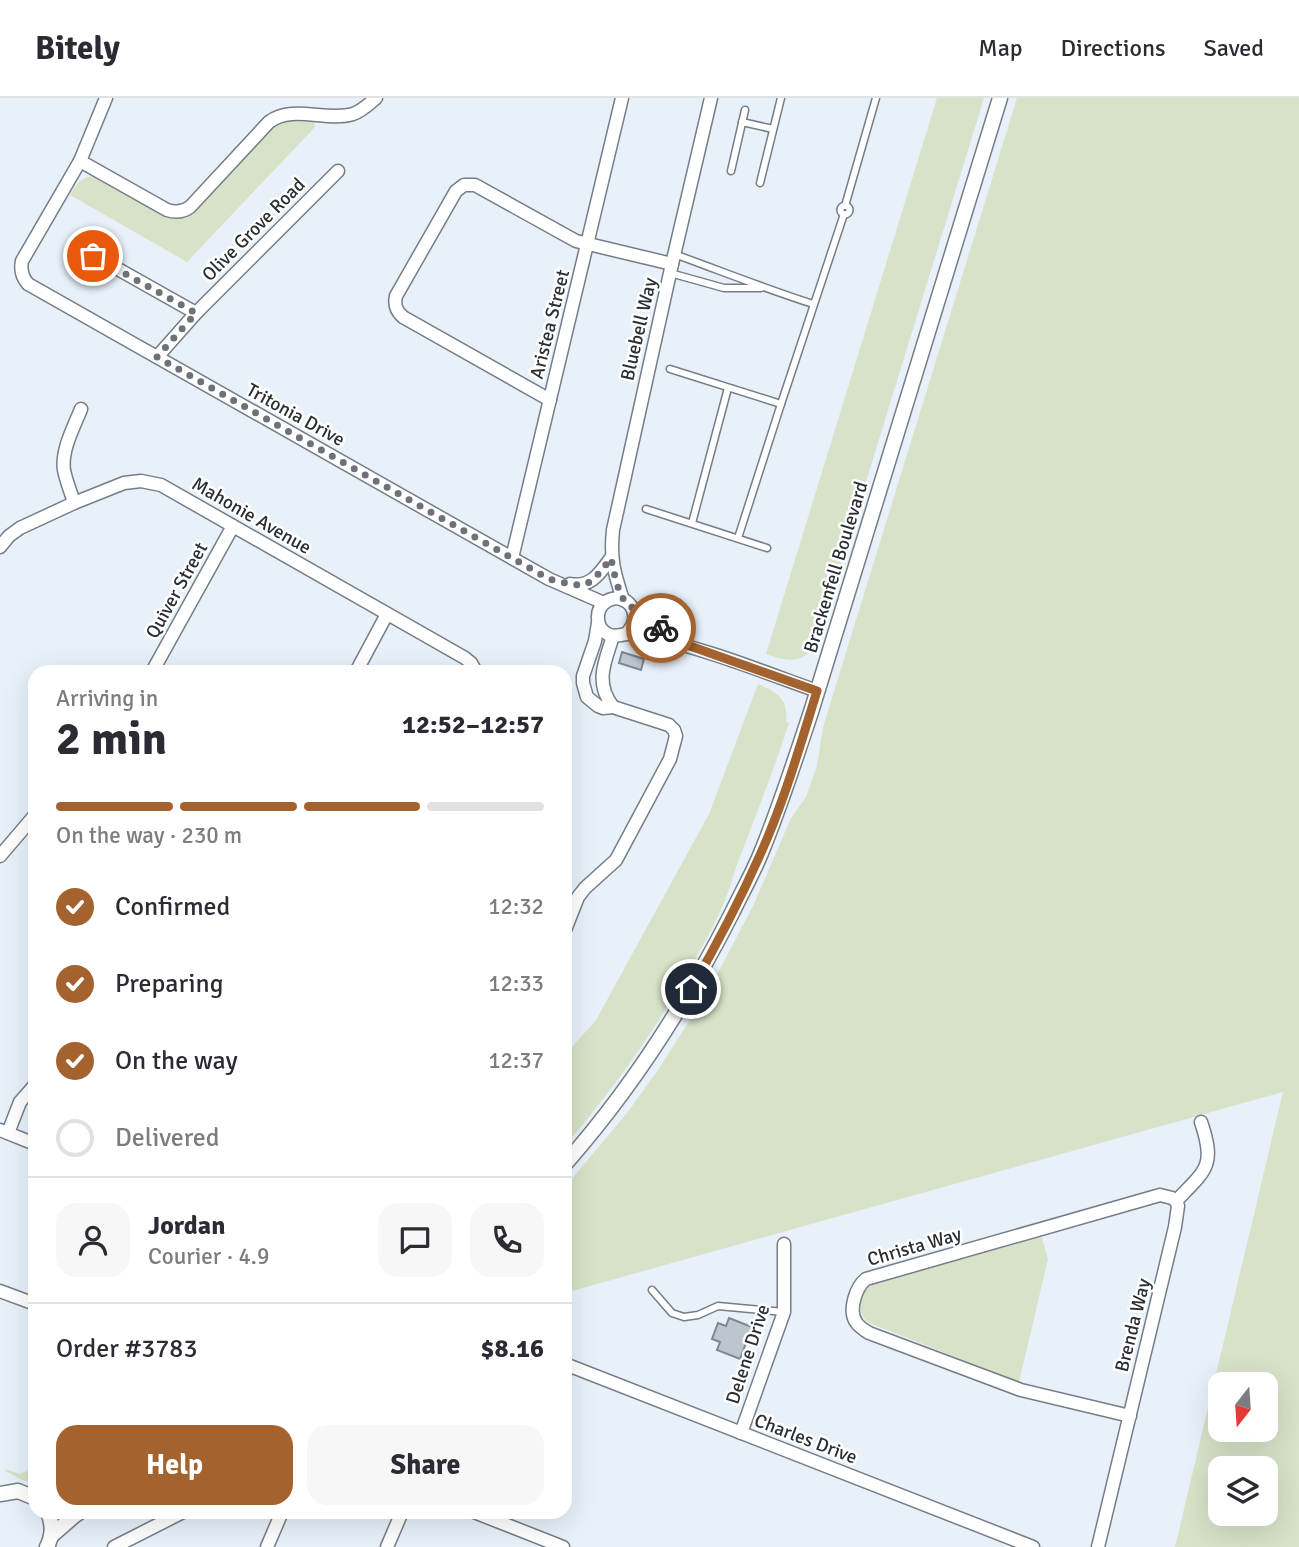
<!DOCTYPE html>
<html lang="en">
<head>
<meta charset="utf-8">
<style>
	:root { --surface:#fff; --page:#f7f7f7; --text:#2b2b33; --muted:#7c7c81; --line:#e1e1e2; --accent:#a4632e }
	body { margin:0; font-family:Signika,sans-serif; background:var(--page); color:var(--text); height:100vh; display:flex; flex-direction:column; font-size:26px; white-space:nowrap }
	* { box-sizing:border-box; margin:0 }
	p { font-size:23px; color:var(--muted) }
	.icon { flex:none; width:38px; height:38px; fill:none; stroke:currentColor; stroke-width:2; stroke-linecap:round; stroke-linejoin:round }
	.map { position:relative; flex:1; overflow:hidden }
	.drawer { position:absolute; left:28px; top:567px; width:544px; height:854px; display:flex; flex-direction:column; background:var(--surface); border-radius:21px; box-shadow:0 7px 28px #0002 }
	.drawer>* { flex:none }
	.needle { width:46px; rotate:197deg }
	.buttons { position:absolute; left:1208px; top:1274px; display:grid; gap:14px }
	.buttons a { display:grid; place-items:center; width:70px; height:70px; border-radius:14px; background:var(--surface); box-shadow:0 7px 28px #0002; font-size:35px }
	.pin { position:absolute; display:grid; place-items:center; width:60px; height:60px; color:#fff; margin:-30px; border:4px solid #fff; border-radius:50%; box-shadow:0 2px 7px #0007 }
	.courier { position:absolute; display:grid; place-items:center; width:70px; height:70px; margin:-35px; border:5px solid #a4632e; border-radius:50%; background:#fff; color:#222; box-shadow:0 2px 9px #0007 }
	.head em { font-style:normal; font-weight:800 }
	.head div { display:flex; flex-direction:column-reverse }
	.head { display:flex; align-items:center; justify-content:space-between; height:119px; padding:0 28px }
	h1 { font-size:46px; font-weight:800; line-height:52px }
	.bar { display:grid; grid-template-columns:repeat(4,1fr); gap:10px 7px; align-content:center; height:84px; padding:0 28px }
	.bar i { height:9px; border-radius:5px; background:var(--line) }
	.bar .active { background:var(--accent) }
	.bar p { grid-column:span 4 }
	.line { display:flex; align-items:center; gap:18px; padding:0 28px; border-top:2px solid var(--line) }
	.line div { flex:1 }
	.round { display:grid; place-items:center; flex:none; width:74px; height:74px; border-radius:21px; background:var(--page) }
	ol { padding:0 28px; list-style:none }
	li { display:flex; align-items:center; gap:21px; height:77px }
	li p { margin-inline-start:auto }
	li .icon { padding:7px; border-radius:50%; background:var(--accent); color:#fff; stroke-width:4 }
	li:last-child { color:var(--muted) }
	li i { width:38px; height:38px; border:4px solid var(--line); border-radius:50% }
	.action { display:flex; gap:14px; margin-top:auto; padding:14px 28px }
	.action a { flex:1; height:80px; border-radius:21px; background:var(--accent); color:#fff; font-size:28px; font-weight:800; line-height:80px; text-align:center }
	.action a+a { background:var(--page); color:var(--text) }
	header { display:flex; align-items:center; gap:42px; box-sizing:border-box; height:98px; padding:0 35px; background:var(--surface); border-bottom:2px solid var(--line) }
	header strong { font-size:33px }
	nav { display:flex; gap:38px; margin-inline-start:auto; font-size:24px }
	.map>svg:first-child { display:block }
</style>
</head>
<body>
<header>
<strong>Bitely</strong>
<nav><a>Map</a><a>Directions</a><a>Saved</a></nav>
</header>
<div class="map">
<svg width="1299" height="1449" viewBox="0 0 1299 1449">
	<rect width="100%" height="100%" fill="#e8f1fa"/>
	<g fill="#d7e2c8" fill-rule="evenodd">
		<path d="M937 0H984L817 543C804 567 788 564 766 556Z"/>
		<path d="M1017 0H1299V1449H1175L1283 994 565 1195V1089L627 1015 658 972 709 892 753 808 791 720 806 699 817 668 823 629ZM1220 1286H1265V1332H1220ZM1220 1370H1265V1416H1220Z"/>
		<path d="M286 23 314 24 315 29 187 164 70 97C76 87 80 80 92 78L166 119C177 121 184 119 193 114L270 32 276 28Z"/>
		<path d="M758 586C777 594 789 601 786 624L789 625C775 668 759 709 743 751 734 772 729 796 719 816 678 899 625 978 565 1048V957L596 922 709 716Z"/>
		<path d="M1041 1137 1048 1161 1019 1284 869 1225C856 1216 858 1193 872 1185Z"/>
		<path d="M35 1369V1386L20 1381 6 1373 5 1371 20 1376Z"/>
	</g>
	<g fill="#bdc5ce" stroke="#7f878f" stroke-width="2">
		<path d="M622 554 644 561 641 572 619 565Z"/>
		<path d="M729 1220 752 1229 740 1261 717 1252 720 1244 712 1241 718 1225 726 1228Z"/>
	</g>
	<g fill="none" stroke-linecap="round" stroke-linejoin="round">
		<g stroke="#757d85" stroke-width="9">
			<g id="service">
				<path d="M742 24 773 31"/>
				<path d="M731 73 745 12"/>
				<path d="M760 85 781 0"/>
				<circle cx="845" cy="112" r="4.5"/>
				<path d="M845 108 876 0"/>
				<path d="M674 156C721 173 766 191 813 206"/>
				<path d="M670 175 724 190H761"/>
				<path d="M670 271 781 306 844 116"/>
				<path d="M646 411 767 450"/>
				<path d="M692 425 728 290"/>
				<path d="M738 440 781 306"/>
				<path d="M652 1192 672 1215 684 1219 698 1217 718 1208 784 1214"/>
				<path d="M565 1279 569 1268"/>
			</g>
		</g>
		<g stroke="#757d85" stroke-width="15">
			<g id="minor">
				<path d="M106 0 80 63 22 163C20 172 22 179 28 186L549 481 604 505"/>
				<path d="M80 63 167 112C176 115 183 114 190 109L269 24C292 6 327 24 353 16 362 13 369 6 376 0"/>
				<path d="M93 157 196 215"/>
				<path d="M157 259 196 215 338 73"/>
				<path d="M550 302 403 219C396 213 394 207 396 198L456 93 464 87H475L576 143 672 166"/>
				<path d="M74 405C71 394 66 383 64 372 61 352 74 329 81 311"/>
				<path d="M0 449 9 438 20 430 74 405 124 385 141 383 161 387 465 560 471 565 476 574"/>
				<path d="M512 460 622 0"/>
				<path d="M570 486C591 490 600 475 611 460"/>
				<path d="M623 502C614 474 610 461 613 432L672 166 711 0"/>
				<path d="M633 511 647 522 681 542"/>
				<path d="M626 536C646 517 626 492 607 503 595 510 595 528 606 535 613 540 619 537 627 536 633 535 642 537 648 538 706 551 761 573 817 593"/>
				<path d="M152 574 233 428"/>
				<path d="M356 574 387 516"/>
				<path d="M613 609C594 584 605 564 613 538"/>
				<path d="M0 758 35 717"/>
				<path d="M565 832 578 799 585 790 616 762 670 661 676 638 674 632 669 627 613 609 603 610 598 608 587 599 583 585V578L595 543 598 525"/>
				<path d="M0 1032 35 1046"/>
				<path d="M8 1035 20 1004 35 987"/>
				<path d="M0 1193 35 1206"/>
				<path d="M565 1266 1033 1449"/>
				<path d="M1130 1318 1021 1292 869 1235C864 1232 859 1229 856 1224 848 1212 856 1189 866 1181L1160 1097 1172 1100 1176 1103"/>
				<path d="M741 1335 784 1214V1146"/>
				<path d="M474 1414 563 1449"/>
				<path d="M114 1449 183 1414"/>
				<path d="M267 1449 282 1414"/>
				<path d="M387 1449 402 1414"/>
				<path d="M1098 1449 1175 1129 1178 1108 1176 1103C1206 1072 1216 1068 1201 1024"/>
			</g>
		</g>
		<g stroke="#757d85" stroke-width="17">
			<g id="tertiary">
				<path d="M565 1066C633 989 687 904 733 813 742 794 753 775 761 755 780 709 795 662 811 614L1000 0"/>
				<path d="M0 1396 18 1393 35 1400"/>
				<path d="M51 1438 74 1418 80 1414"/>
				<path d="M47 1449C53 1437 53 1427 48 1414"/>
			</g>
		</g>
		<use href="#service" stroke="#fff" stroke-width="6"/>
		<use href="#minor" stroke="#fff" stroke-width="12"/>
		<use href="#tertiary" stroke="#fff" stroke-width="14"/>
	</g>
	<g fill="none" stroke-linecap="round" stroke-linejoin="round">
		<path stroke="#6d7278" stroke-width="7" stroke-dasharray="0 12.6" d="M93 158 196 215 157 259 549 481C588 491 587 491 611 460 613 470 618 496 625 503 635 513 648 522 661 530"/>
		<path stroke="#a4632e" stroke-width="9" d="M661 530 690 548 817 593C800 648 784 704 760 757 740 802 716 848 691 891"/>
	</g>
	<g text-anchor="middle" stroke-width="5" stroke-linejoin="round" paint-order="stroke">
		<g font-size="19" fill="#2b2e32" stroke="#fff">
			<text transform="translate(253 131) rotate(-45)" y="7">Olive Grove Road</text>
			<text transform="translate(549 226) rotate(-76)" y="7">Aristea Street</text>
			<text transform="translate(638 231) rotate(-77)" y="7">Bluebell Way</text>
			<text transform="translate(296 316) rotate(29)" y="7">Tritonia Drive</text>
			<text transform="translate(252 417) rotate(30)" y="7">Mahonie Avenue</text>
			<text transform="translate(835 469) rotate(-73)" y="7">Brackenfell Boulevard</text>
			<text transform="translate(176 492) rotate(-61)" y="7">Quiver Street</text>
			<text transform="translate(914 1148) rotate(-16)" y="7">Christa Way</text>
			<text transform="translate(1132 1227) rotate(-76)" y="7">Brenda Way</text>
			<text transform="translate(747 1256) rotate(-72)" y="7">Delene Drive</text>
			<text transform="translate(806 1340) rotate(21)" y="7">Charles Drive</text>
		</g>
	</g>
</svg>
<div class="buttons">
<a><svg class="needle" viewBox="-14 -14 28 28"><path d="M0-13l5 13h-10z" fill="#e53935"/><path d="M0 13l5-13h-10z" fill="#7c7c81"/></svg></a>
<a><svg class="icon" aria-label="layers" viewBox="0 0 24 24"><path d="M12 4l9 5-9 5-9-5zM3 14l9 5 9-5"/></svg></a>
</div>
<div class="pin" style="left:93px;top:158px;background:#ea580c"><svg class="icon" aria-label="bag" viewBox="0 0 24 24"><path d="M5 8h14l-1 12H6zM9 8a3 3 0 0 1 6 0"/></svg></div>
<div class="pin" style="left:691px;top:891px;background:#1f2937"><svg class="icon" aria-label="home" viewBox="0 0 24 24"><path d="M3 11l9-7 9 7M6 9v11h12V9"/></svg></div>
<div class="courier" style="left:661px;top:530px"><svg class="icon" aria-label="bike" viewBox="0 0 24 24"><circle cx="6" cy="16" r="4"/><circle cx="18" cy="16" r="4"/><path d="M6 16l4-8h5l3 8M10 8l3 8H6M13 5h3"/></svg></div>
<section class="drawer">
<div class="head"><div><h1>2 min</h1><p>Arriving in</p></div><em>12:52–12:57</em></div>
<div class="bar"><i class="active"></i><i class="active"></i><i class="active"></i><i></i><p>On the way · 230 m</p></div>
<ol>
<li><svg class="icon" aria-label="check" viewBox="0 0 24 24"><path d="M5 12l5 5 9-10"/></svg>Confirmed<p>12:32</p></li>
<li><svg class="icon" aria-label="check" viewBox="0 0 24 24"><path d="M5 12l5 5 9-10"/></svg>Preparing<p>12:33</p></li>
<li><svg class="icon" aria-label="check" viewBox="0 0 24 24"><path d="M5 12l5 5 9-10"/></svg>On the way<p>12:37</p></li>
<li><i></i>Delivered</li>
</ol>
<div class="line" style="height:126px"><a class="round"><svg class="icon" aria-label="person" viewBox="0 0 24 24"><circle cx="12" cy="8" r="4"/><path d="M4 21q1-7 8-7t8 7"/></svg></a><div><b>Jordan</b><p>Courier · 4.9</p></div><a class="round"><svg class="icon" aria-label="chat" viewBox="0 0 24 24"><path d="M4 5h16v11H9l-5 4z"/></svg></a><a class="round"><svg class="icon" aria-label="phone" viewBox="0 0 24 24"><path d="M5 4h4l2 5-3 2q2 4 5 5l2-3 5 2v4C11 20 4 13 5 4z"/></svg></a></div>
<div class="line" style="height:91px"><div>Order #3783</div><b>$8.16</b></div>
<div class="action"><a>Help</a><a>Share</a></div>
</section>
</div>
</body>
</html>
